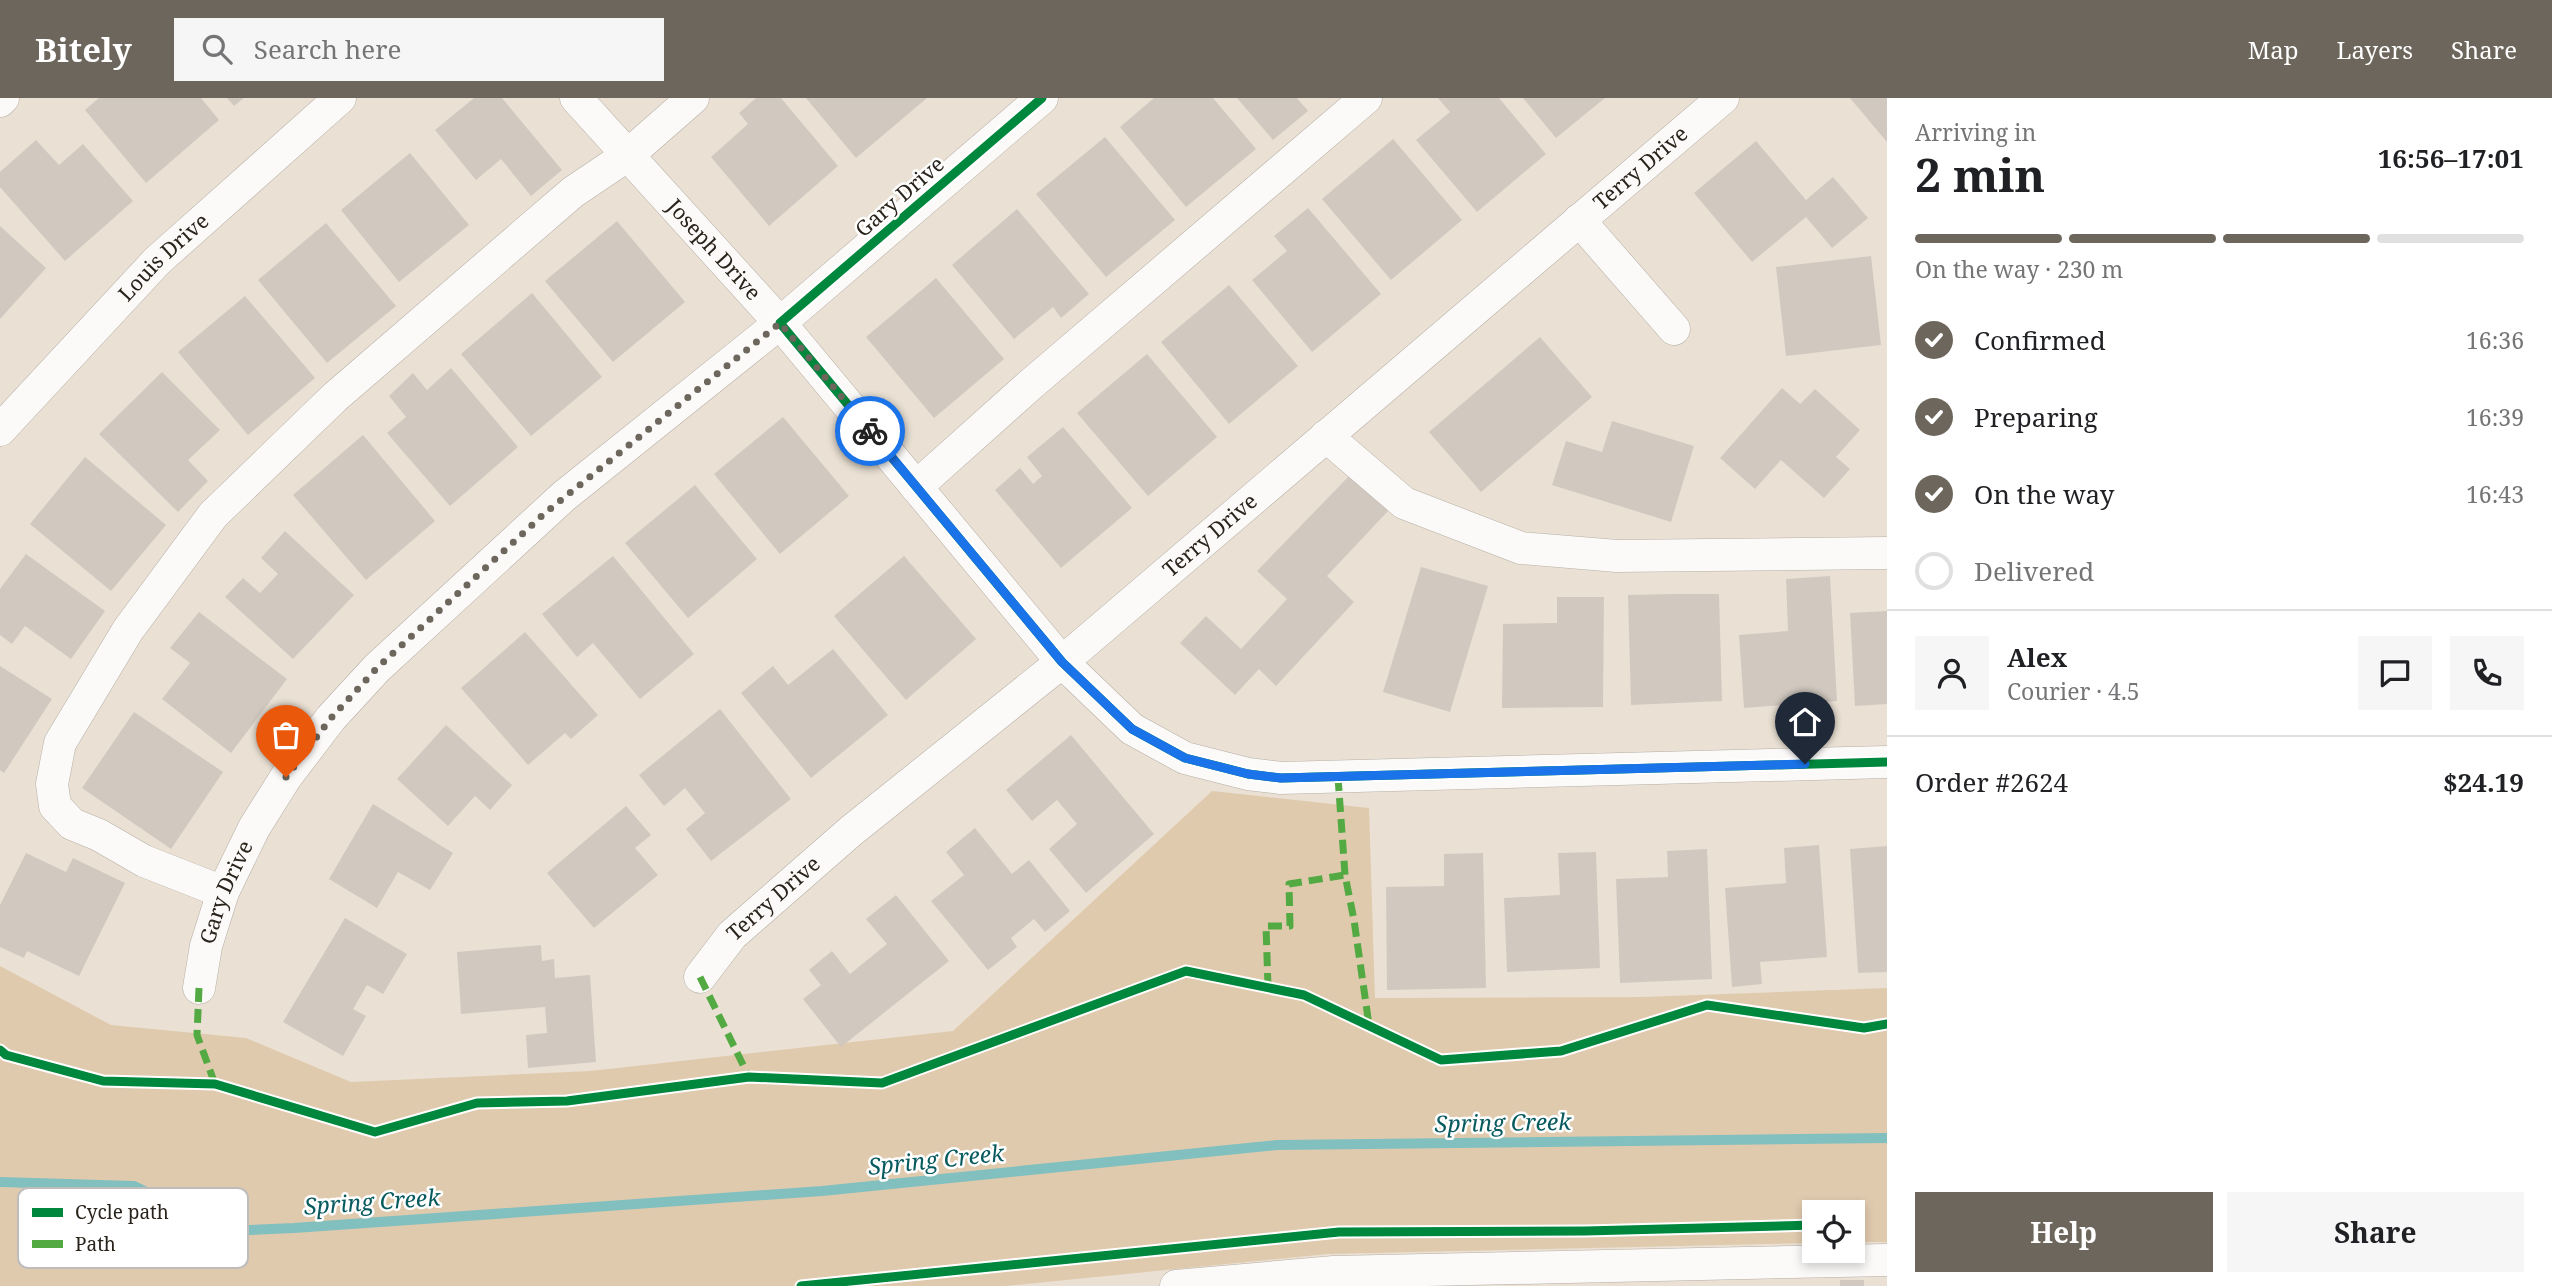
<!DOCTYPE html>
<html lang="en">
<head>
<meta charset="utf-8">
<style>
	:root { --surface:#fff; --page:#f6f6f6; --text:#202124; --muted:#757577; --line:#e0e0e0; --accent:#6d665c }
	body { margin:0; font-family:"Noto Serif",serif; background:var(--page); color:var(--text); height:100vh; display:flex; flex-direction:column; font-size:26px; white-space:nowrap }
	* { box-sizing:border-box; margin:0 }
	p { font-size:23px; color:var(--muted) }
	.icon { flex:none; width:38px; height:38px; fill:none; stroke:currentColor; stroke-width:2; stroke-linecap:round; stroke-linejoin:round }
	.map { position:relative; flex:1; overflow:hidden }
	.details { display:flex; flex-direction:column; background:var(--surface); width:665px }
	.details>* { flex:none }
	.fabs { position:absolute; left:1802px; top:1102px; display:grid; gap:14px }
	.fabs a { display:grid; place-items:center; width:63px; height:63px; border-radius:0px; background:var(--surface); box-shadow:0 4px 10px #0003; font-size:35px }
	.pin { position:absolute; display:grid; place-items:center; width:60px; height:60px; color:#fff; margin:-72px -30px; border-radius:50% 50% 50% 0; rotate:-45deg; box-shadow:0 0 7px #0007 }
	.pin .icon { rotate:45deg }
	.courier { position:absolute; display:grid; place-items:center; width:70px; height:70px; margin:-35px; border:5px solid #1a73e8; border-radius:50%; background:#fff; color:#222; box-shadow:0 2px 9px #0007 }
	.head em { font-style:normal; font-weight:700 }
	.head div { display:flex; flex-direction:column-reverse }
	.head { display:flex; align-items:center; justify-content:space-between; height:119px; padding:0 28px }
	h1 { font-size:46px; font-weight:700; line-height:52px }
	.bar { display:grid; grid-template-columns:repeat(4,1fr); gap:10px 7px; align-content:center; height:84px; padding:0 28px }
	.bar i { height:9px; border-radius:5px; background:var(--line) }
	.bar .on { background:var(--accent) }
	.bar p { grid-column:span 4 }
	.line { display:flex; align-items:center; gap:18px; padding:0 28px; border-top:2px solid var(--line) }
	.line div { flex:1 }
	.round { display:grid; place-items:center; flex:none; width:74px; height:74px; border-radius:0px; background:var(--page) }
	ol { padding:0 28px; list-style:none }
	li { display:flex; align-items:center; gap:21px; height:77px }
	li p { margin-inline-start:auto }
	li .icon { padding:7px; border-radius:50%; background:var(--accent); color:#fff; stroke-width:4 }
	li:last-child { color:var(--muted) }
	li i { width:38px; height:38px; border:4px solid var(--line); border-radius:50% }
	.primary-button { display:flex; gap:14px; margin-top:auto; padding:14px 28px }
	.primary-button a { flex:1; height:80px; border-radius:0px; background:var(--accent); color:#fff; font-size:28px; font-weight:700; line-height:80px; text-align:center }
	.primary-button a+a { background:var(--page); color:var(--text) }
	header { display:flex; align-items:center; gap:42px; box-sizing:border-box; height:98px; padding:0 35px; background:var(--accent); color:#fff }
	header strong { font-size:33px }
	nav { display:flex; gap:38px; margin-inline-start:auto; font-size:24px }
	.search { width:490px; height:63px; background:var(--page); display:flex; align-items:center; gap:18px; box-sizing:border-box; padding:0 24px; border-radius:0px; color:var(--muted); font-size:26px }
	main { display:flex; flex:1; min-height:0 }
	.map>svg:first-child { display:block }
</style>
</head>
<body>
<header>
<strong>Bitely</strong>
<div class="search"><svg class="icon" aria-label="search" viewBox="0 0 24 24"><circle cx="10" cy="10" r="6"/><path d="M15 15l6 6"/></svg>Search here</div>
<nav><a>Map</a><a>Layers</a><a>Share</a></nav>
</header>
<main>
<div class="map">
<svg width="1887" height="1188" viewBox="0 0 1887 1188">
	<rect width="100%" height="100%" fill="#eae1d4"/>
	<path fill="#e0caae" d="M1212 693 1369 710 1375 900 1642 899 1887 890V1144H1853V1115H1815V1145L1328 1156 1005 1188H0V868L111 927 246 940 351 984 590 973 953 933Z"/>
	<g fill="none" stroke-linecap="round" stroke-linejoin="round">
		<path stroke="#82c0bf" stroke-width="10" d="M0 1084 134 1088 227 1133 294 1130 822 1093 1277 1047 1887 1040"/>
	</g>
	<g fill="#d1c9c0">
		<path d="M99 0H201L219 22 146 85 85 12Z"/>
		<path d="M227 0H244L234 8Z"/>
		<path d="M474 0H502L562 72 531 98 501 61 476 82 435 32Z"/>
		<path d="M756 0H781L838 68 769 128 711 59 748 26 739 15Z"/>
		<path d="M806 0H927L856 60Z"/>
		<path d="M1154 0H1213L1256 51 1186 109 1120 29Z"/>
		<path d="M1237 0H1297L1308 13 1273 42Z"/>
		<path d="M1438 0H1499L1546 56 1477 114 1416 42 1450 14Z"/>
		<path d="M1523 0H1605L1556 40Z"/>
		<path d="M1850 0H1887V44Z"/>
		<path d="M1105 39 1175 122 1106 179 1036 96Z"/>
		<path d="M1393 41 1462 122 1391 182 1322 101Z"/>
		<path d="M36 42 59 67 83 46 133 103 65 163 0 89V74Z"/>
		<path d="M1756 43 1806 102 1833 79 1868 120 1832 150 1806 119 1752 164 1694 95Z"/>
		<path d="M410 55 469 127 399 184 341 112Z"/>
		<path d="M1308 110 1381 196 1312 254 1252 182 1287 153 1274 138Z"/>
		<path d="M1017 111 1089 196 1061 220 1053 209 1014 241 952 167Z"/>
		<path d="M617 123 685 204 613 264 545 183Z"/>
		<path d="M326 125 396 208 327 265 258 182Z"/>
		<path d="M0 128 46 170 0 221Z"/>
		<path d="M1871 158 1881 247 1786 258 1776 169Z"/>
		<path d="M936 180 1004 261 934 320 866 239Z"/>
		<path d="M1229 187 1298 268 1229 326 1161 244Z"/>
		<path d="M532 195 602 279 531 338 461 256Z"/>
		<path d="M245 198 315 280 248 337 178 254Z"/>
		<path d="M1540 239 1592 299 1481 394 1429 334Z"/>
		<path d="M1147 256 1217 339 1148 398 1077 315Z"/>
		<path d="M451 270 518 349 450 408 387 335 406 319 389 298 413 275 427 292Z"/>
		<path d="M162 274 220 332 188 362 208 383 178 414 99 336Z"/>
		<path d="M1782 290 1800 306 1815 291 1860 332 1836 359 1850 371 1824 400 1781 362 1755 391 1720 360Z"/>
		<path d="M783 319 849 398 780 456 714 376Z"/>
		<path d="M1612 323 1694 348 1671 424 1552 387 1566 343 1602 354Z"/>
		<path d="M1063 329 1132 410 1061 470 995 392 1020 370 1033 386 1042 378 1027 359Z"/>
		<path d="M363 337 435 423 366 482 293 397Z"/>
		<path d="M85 359 166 427 111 493 30 426Z"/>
		<path d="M1350 377 1388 413 1327 478 1354 504 1276 588 1259 571 1235 597 1180 545 1206 518 1241 551 1287 501 1257 473Z"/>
		<path d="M695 387 757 461 688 520 625 445Z"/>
		<path d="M285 433 354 497 293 561 225 499 243 480 260 495 278 476 261 460Z"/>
		<path d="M26 456 105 513 71 561 25 528 12 546 0 537V491Z"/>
		<path d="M613 458 694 556 640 601 593 545 577 559 542 516Z"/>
		<path d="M904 458 976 541 906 602 834 518Z"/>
		<path d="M1421 469 1488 488 1450 614 1383 594Z"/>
		<path d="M1830 478 1837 603 1744 610 1739 537 1788 533 1786 481Z"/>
		<path d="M1673 496H1719L1722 603 1631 607 1628 497Z"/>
		<path d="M1557 499H1604L1603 609 1502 610 1503 526 1557 525Z"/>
		<path d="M1887 513V606L1855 608 1850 515Z"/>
		<path d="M199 514 287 581 231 655 162 601 190 565 170 550Z"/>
		<path d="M525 534 598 617 571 641 565 635 528 667 461 590Z"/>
		<path d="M833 551 888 617 811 680 741 595 773 568 788 587Z"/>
		<path d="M0 568 52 601 4 675 0 672Z"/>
		<path d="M720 611 791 701 711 763 686 731 705 715 685 690 664 708 639 677Z"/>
		<path d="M134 614 223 674 171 751 82 690Z"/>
		<path d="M446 627 512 687 490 712 475 698 448 728 397 681Z"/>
		<path d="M1071 637 1154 736 1086 795 1049 751 1077 726 1057 702 1032 723 1006 692Z"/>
		<path d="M373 706 453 755 430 792 398 774 377 810 329 781Z"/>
		<path d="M626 708 651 737 635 750 658 777 594 830 547 775Z"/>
		<path d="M975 730 1012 776 1029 762 1070 813 1045 834 1034 821 1011 840 1017 849 988 872 931 803 964 777 946 754Z"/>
		<path d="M1819 747 1827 859 1760 864 1762 886 1732 889 1725 790 1786 785 1784 750Z"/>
		<path d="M1887 748V874L1858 875 1850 751Z"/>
		<path d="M1707 751 1712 881 1620 885 1616 781 1668 779 1667 753Z"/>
		<path d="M1596 754 1600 870 1507 874 1504 800 1560 797 1558 755Z"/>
		<path d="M26 755 66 774 73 760 125 785 79 878 27 853 24 860 0 849V807Z"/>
		<path d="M1483 755 1486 890 1387 892 1386 789 1444 788V756Z"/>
		<path d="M896 797 949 863 841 949 803 901 821 887 809 872 832 853 850 876 887 846 866 821Z"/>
		<path d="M345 820 407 856 383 896 367 887 353 911 366 918 343 958 283 924Z"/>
		<path d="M541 847 542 863 554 861 555 880 590 877 596 964 528 970 526 937 547 935 545 909 461 916 457 854Z"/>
		<rect x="1840" y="1182" width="24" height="6"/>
	</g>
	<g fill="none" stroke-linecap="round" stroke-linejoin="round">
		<g stroke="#b5aea5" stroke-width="33">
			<g id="minor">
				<path id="s1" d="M576 0 780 225 1062 564 1132 631 1185 660 1248 676 1281 680 1887 664"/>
				<path d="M0 3 3 0"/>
				<path d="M1579 122 1674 231"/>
				<path id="s2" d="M0 332 157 163 340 0"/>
				<path d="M1326 338 1404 405 1521 450 1617 458 1887 455"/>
				<path d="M916 389 1030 287 1366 0"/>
				<path d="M223 794 144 763 99 737 72 726 55 708 52 686 60 645 128 532 213 417 335 299 573 94 628 57 693 0"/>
				<path id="s3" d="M700 879 732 837 851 733 1062 564 1723 0"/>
				<path id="s4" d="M199 890 206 848 223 794 254 730 286 679 331 620 377 570 564 398 780 225 1042 0"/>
				<path d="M1176 1188 1334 1174 1887 1162"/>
			</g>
		</g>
		<use href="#minor" stroke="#fcfaf9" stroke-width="32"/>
		<g stroke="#53aa43" stroke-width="7" stroke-dasharray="14 7" stroke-linecap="butt">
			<path d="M1338 679 1345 777 1354 822 1369 927"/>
			<path d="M700 879 749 979"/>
			<path d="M1268 889 1266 828H1290L1289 786 1345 777"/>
			<path d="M199 890 197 937 215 986"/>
		</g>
		<g stroke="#fff" stroke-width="13">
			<g id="cycleway">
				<path d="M1042 0 780 225 1062 564 1132 631 1185 660 1248 676 1281 680 1887 664"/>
				<path d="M0 952 6 957 103 983 215 986 375 1034 477 1005 567 1003 749 979 882 985 1186 873 1304 897 1441 962 1561 953 1707 907 1864 930 1887 926"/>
				<path d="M801 1188 1339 1134 1585 1133 1815 1127"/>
			</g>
		</g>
		<use href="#cycleway" stroke="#00873e" stroke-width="9"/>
	</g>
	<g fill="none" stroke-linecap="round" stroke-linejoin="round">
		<path stroke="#6d665c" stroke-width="7" stroke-dasharray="0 12.6" d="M286 679 331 620 377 570 545 415 780 225 870 333"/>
		<path stroke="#1a73e8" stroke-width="9" d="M870 333 1062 564 1132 631 1185 660 1248 676 1281 680 1805 666"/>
	</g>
	<g text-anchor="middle" stroke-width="5" stroke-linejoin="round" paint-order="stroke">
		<g font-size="21" fill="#29231b" stroke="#fff">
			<text dy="7" stroke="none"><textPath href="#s3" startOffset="1242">Terry Drive</textPath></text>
			<text transform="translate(900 99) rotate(-41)" y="7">Gary Drive</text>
			<text dy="7" stroke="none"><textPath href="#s1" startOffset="205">Joseph Drive</textPath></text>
			<text dy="7" stroke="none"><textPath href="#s2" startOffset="238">Louis Drive</textPath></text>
			<text dy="7" stroke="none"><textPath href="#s3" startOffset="676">Terry Drive</textPath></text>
			<text dy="7" stroke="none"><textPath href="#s4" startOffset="100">Gary Drive</textPath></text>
			<text dy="7" stroke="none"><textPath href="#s3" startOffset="108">Terry Drive</textPath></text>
		</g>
		<g font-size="23" font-style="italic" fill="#075a5e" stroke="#fff">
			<text transform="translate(1503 1025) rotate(-1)" y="8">Spring Creek</text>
			<text transform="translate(936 1062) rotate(-6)" y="8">Spring Creek</text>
			<text transform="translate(372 1104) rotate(-4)" y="8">Spring Creek</text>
		</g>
	</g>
	<rect x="18" y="1090" width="230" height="80" rx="10" fill="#fff" stroke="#bfbdbb" stroke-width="2"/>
	<rect x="32" y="1110" width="31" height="9" fill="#00873e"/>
	<rect x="32" y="1142" width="31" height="8" fill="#53aa43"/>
	<g font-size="19" fill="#29231b">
		<text x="75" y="1121">Cycle path</text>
		<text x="75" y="1153">Path</text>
	</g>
</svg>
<div class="fabs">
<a><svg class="icon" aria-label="locate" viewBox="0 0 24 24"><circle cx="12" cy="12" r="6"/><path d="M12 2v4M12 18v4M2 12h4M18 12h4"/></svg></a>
</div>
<div class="pin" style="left:286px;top:679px;background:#ea580c"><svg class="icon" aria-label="bag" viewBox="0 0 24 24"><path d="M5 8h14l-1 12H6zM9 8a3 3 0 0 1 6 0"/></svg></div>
<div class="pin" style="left:1805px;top:666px;background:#1f2937"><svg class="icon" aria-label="home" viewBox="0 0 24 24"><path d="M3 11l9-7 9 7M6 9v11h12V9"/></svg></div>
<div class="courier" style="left:870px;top:333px"><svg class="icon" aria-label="bike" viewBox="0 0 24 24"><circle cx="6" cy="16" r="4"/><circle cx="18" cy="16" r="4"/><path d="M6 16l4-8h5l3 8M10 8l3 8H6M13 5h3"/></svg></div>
</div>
<section class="details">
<div class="head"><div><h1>2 min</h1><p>Arriving in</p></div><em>16:56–17:01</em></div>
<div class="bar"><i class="on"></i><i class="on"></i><i class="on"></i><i></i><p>On the way · 230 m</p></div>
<ol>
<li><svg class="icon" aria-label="check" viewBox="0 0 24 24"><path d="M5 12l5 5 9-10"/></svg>Confirmed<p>16:36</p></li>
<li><svg class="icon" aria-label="check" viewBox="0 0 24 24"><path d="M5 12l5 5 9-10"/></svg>Preparing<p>16:39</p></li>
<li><svg class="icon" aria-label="check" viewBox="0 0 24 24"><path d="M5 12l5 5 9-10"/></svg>On the way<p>16:43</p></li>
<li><i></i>Delivered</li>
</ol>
<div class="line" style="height:126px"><a class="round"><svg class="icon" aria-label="person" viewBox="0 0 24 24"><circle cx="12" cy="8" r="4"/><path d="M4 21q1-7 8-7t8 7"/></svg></a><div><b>Alex</b><p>Courier · 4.5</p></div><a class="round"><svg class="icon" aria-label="chat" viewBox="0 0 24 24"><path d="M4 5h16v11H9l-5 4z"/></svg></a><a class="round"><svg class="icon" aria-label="phone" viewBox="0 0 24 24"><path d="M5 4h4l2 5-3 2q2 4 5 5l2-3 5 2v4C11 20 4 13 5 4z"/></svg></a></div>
<div class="line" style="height:91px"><div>Order #2624</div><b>$24.19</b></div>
<div class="primary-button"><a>Help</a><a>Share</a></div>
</section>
</main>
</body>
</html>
